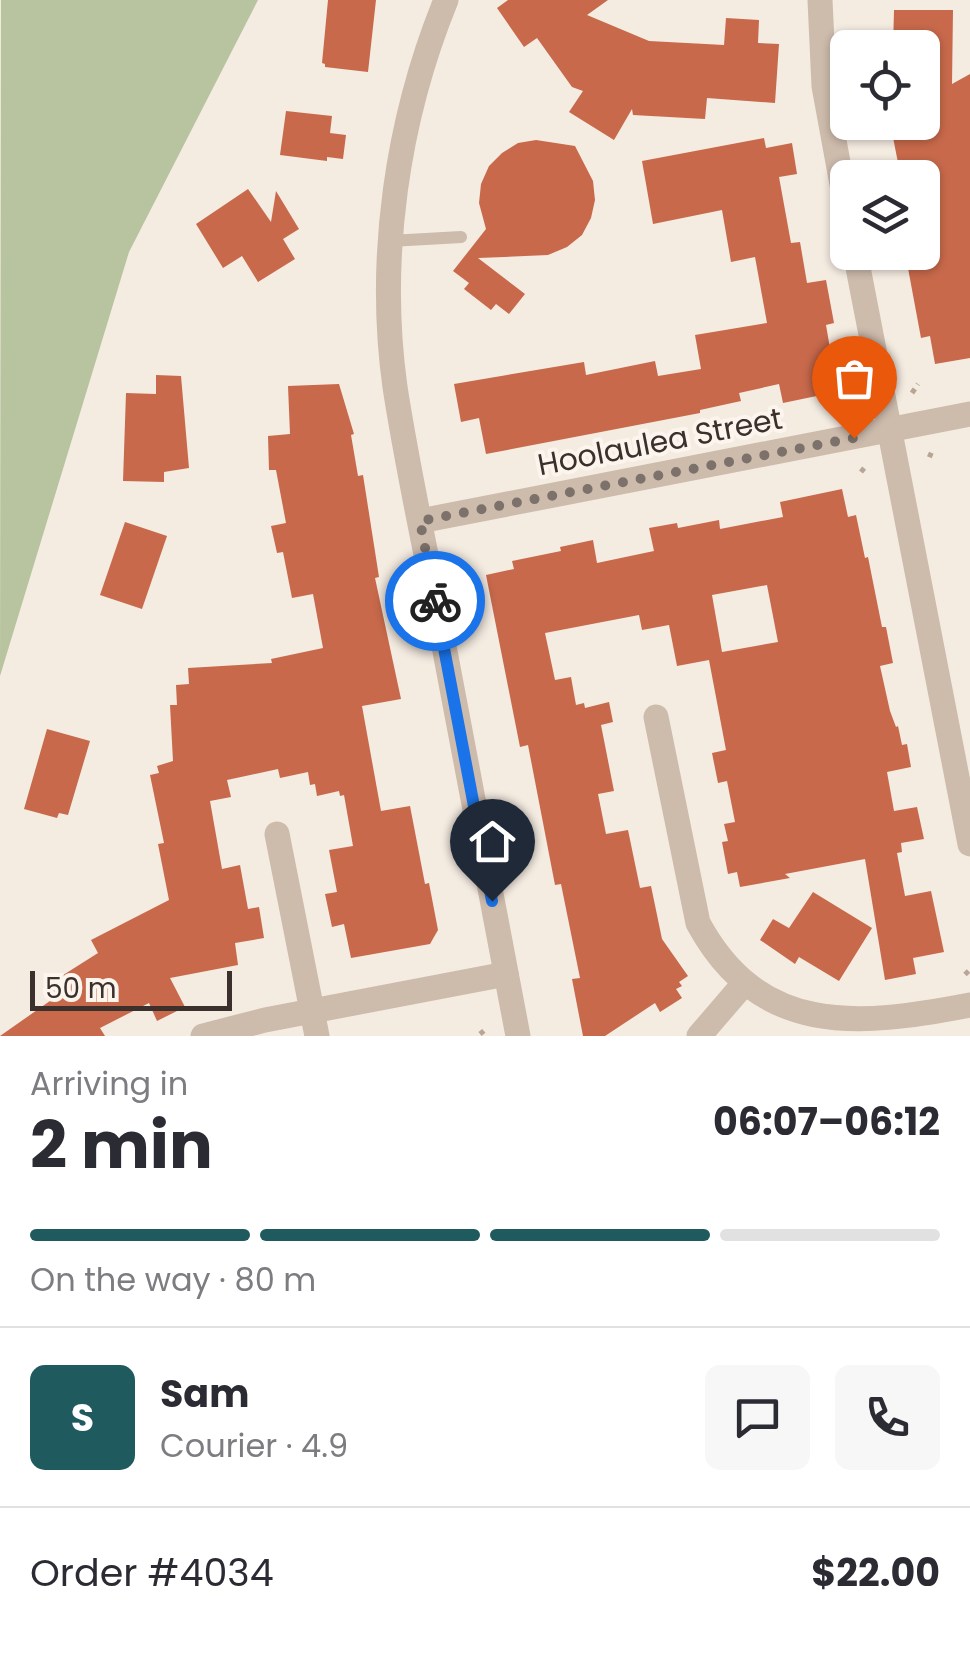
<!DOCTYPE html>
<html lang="en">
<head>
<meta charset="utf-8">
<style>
	:root { --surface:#fff; --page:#f7f7f7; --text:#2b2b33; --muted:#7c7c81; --line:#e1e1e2; --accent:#1f5a5e }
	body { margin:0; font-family:Poppins,sans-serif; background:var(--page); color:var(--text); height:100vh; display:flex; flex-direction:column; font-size:38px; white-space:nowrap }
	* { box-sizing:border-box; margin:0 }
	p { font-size:32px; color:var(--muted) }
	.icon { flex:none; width:55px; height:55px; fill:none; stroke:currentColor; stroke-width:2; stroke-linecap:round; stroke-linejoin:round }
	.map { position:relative; height:1036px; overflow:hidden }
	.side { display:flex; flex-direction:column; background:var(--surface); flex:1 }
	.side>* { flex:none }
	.fabs { position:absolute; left:830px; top:30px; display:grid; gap:20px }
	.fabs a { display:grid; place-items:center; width:110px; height:110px; border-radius:15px; background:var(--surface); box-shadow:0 2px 8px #0004; font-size:50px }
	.scale { position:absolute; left:30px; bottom:25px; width:202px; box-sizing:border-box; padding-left:10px; border:5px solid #3b302b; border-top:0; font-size:28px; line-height:35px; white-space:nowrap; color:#3b302b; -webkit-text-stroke:8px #fbf5ee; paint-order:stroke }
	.pin { position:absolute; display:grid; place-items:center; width:85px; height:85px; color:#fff; margin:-102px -42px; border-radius:50% 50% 50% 0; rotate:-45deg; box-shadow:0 0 10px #0007 }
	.pin .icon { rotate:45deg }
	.courier { position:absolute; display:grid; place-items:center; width:100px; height:100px; margin:-50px; border:8px solid #1a73e8; border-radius:50%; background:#fff; color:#222; box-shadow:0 2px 12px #0007 }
	.overview em { font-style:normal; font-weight:700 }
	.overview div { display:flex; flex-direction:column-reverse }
	.overview { display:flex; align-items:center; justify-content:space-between; height:170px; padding:0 30px }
	h1 { font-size:65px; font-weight:700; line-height:75px }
	.bar { display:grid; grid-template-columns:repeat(4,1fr); gap:15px 10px; align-content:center; height:120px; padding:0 30px }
	.bar i { height:12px; border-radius:8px; background:var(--line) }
	.bar .current { background:var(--accent) }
	.bar p { grid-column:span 4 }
	.line { display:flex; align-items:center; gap:25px; padding:0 30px; border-top:2px solid var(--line) }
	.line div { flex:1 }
	.round { display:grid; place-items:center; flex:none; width:105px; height:105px; border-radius:15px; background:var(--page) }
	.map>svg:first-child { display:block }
</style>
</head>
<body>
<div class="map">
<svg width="970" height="1036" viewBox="0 0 970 1036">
	<rect width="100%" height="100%" fill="#f4ebe1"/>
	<path fill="#b8c4a0" d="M1 0H258L129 252 0 676Z"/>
	<g fill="#c8694b" fill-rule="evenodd">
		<path d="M328 0H376L368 72 325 67V64L322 63Z"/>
		<path d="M508 0H608L587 15 649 41 724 45 726 18 759 20 758 43 779 44 775 103 707 98 705 119 633 115 632 109 614 140 569 112 583 91 572 87 537 38 524 47 497 8Z"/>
		<path d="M894 10H953L952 84 970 74V358L935 364 930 336 921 338 905 252H922V227L933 225 924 178H901L890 122H922V118L926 117 922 113V48H893Z"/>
		<path d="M286 111 332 116 330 133 346 135 343 159 327 157V161L280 155Z"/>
		<path d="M764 138 766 148 792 143 797 174 779 177 791 243 800 242 807 283 826 280 834 323 826 325 833 366 826 368 831 393 783 403 779 384 739 393 741 401 700 410V413L486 454 479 418 461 422 454 384 584 362 586 375 655 361 658 376 701 369 695 335 767 323 755 257 731 262 722 210 653 224 642 161Z"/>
		<path d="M536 140 575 146 593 181 595 200 591 218 582 235 567 247 548 255 478 258 525 294 509 314 496 304 491 310 464 289 469 283 453 271 486 229 479 203 481 184 489 166 502 153 518 143Z"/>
		<path d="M248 189 271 222 276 191 299 229 283 239 295 259 258 282 242 256 223 268 196 224Z"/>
		<path d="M156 375 181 376 189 468 164 472V482L123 481 126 393 156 394Z"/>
		<path d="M339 384 354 434 351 435 358 476 363 475 379 577 375 578 401 699 362 706 381 811 410 806 425 884 429 883 438 930 430 944 351 958 344 924 332 927 325 894 337 892 329 850 353 846 344 795 340 796 339 791 317 796 315 784 310 785 308 772 280 778 278 769 227 780 231 797 210 801 222 869 240 865 248 909 259 907 264 938 235 943 238 965 170 978 185 1007 157 1021 149 1003 100 1028 105 1036H0L57 996 49 984 98 953 91 940 169 900 158 844 164 843 150 775 159 773 157 766 173 761 170 705H177L176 685 189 684 188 668 272 663 271 659 323 648 313 594 292 598 283 552 277 553 271 526 286 523 276 470H269L268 436 290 434 288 386Z"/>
		<path d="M842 489 848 517 856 515 865 558 868 557 882 627H886L893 663 880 666 890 711 896 727 898 726 902 745 907 744 911 767 887 772 894 811 917 807 924 839 901 843 902 852 897 853 905 896 931 891 944 952 913 958 916 974 885 980 865 859 785 874 790 878 740 887 737 872 728 874 722 842 728 841 724 824 735 822 727 781 718 783 712 753 726 750 709 660 677 666 669 625 642 630 639 615 545 633 555 680 571 677 576 705 584 703 585 708 609 702 613 722 601 725 614 791 598 794 606 834 628 830 640 888 651 886 662 939 688 976 679 982 682 986 676 989 682 998 660 1012 655 1003 605 1036H583L572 979 580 978 561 884 555 885 528 745 520 747 486 575 514 569 512 561 561 551 560 547 593 540 597 563 654 551 649 528 677 523 678 528 719 520 720 529 783 517 780 502ZM767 585 778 642 722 652 712 595Z"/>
		<path d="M125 522 167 536 142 609 100 595Z"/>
		<path d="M47 729 90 741 68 815 59 813 57 818 24 809Z"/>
		<path d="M813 892 872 928 839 981 799 957 795 964 760 940 773 919 789 928Z"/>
	</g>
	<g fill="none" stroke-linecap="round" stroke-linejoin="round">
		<g stroke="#b9a596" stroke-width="5" stroke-dasharray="5 5" stroke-linecap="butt">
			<path d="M912 393 918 384"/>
			<path d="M846 399 853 403"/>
			<path d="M928 454 935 457"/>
			<path d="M861 472 865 467"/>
			<path d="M965 971 969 975"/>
			<path d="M480 1034 486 1029"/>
		</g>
		<path stroke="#cdbbac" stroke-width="12" d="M390 241 461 237"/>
		<g stroke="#cdbbac" stroke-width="25">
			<path d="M820 0 824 86 848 217"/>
			<path d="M855 252 970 844"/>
			<path d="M656 717 698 923C759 1036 856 1027 970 1005"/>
			<path d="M277 834 317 1036"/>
			<path d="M203 1036 265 1020 506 974"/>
			<path d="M699 1036 742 986"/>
		</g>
		<g stroke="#cdbbac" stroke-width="25">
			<path d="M446 0C397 120 377 258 395 387 408 472 427 556 443 641 468 772 493 904 518 1036"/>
			<path d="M420 521 970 414"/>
		</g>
	</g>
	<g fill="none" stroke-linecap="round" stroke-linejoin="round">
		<path stroke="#7c716b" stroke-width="10" stroke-dasharray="0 18" d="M435 601 420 521 854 438"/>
		<path stroke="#1a73e8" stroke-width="12" d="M435 601 492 901"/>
	</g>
	<g text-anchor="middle" stroke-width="8" stroke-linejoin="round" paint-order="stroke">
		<g font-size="30" fill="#3b302b" stroke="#fbf5ee">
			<text transform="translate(660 442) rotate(-11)" y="10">Hoolaulea Street</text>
		</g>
	</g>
</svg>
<div class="fabs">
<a><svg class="icon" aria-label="locate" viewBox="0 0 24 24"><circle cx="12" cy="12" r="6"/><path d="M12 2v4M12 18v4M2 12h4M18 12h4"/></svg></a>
<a><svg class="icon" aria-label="layers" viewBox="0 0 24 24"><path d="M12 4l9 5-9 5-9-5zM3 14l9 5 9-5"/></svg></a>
</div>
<div class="scale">50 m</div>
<div class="pin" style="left:854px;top:438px;background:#ea580c"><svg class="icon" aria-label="bag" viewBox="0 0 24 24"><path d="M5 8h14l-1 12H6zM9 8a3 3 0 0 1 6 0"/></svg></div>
<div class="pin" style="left:492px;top:901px;background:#1f2937"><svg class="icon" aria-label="home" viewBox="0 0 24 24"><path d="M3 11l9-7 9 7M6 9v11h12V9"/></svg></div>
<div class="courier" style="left:435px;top:601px"><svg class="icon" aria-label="bike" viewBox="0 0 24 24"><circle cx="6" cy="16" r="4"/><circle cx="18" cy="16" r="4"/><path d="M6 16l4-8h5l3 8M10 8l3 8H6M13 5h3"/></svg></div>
</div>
<section class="side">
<div class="overview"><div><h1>2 min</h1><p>Arriving in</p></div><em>06:07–06:12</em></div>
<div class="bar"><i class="current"></i><i class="current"></i><i class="current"></i><i></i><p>On the way · 80 m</p></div>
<div class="line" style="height:180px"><b class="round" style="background:var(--accent);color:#fff">S</b><div><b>Sam</b><p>Courier · 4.9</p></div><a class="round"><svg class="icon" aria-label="chat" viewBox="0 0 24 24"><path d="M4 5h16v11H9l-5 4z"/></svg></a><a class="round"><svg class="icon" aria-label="phone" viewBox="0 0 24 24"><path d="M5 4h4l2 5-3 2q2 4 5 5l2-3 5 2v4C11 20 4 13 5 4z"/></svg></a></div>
<div class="line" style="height:130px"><div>Order #4034</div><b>$22.00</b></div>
</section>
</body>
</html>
